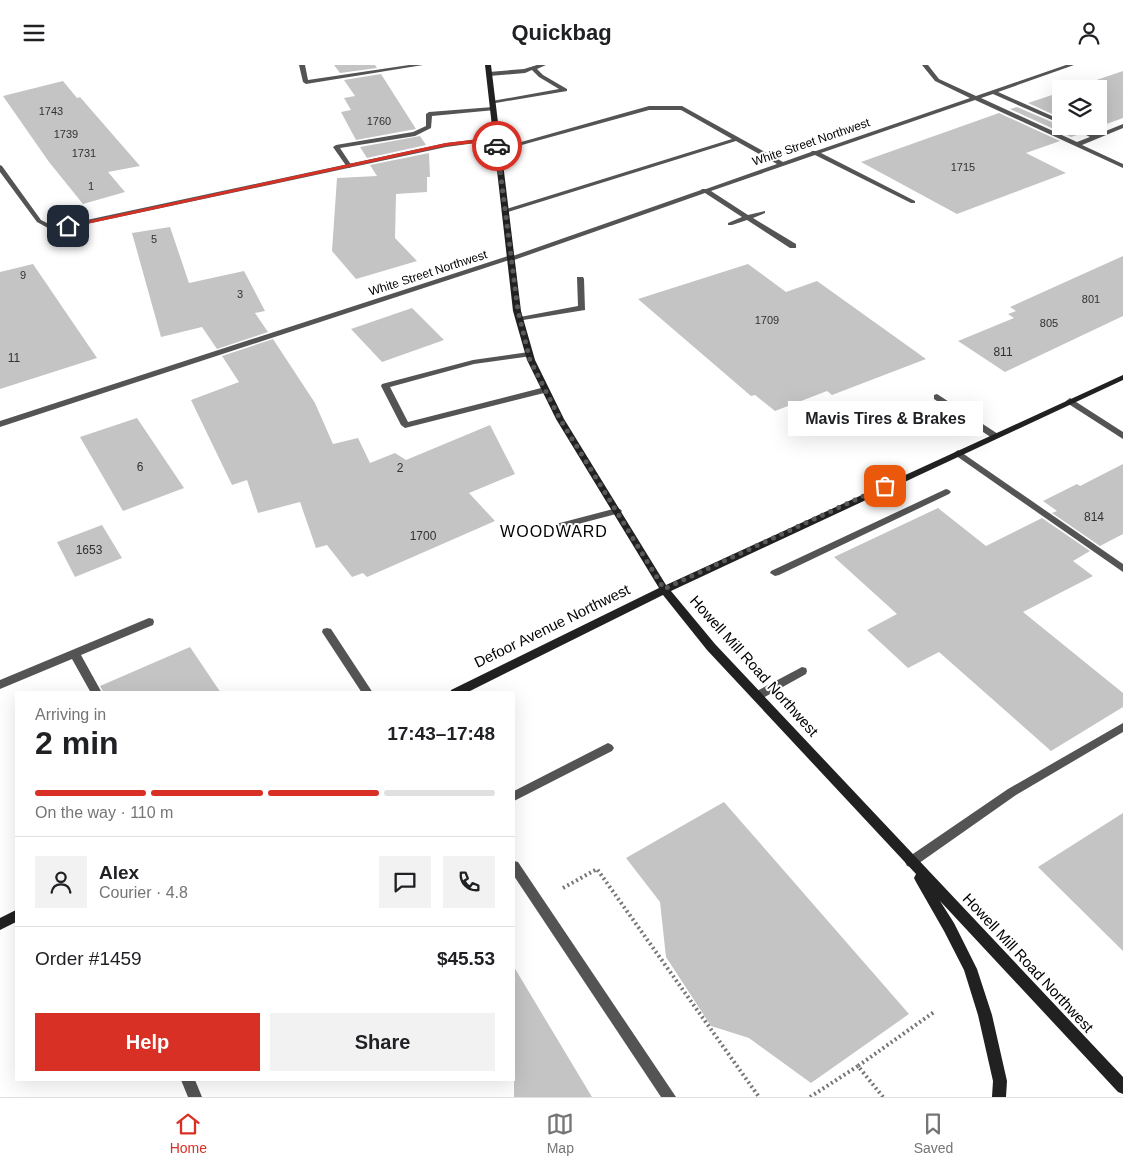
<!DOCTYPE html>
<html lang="en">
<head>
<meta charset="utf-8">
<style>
	:root { --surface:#fff; --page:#f2f2f2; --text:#202124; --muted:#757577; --line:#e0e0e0; --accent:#d93025 }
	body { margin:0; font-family:Helvetica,sans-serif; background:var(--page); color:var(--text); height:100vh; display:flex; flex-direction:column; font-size:19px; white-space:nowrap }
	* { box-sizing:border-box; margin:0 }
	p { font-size:16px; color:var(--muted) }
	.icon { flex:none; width:28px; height:28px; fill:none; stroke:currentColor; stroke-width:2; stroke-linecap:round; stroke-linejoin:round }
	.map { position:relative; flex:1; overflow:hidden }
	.panel { position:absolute; left:15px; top:626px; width:500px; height:390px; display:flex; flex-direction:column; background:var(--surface); border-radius:0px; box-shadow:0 5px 20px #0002 }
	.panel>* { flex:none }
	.fabs { position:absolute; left:1052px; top:15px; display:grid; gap:10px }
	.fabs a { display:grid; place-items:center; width:55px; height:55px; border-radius:0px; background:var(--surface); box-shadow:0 5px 20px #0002; font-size:25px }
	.pin { position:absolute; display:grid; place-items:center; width:42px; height:42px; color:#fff; margin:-21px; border-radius:10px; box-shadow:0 2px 8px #0006 }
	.courier { position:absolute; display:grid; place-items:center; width:50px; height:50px; margin:-25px; border:4px solid #d93025; border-radius:50%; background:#fff; color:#222; box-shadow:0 1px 6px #0007 }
	.bubble { position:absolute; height:35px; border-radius:0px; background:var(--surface); box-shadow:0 5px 20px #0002; font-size:16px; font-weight:800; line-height:35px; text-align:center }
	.headline em { font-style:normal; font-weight:800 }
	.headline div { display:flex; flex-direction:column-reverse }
	.headline { display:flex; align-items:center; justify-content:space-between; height:85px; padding:0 20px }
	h1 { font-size:32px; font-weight:800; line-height:38px }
	.bar { display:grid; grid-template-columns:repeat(4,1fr); gap:8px 5px; align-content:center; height:60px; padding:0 20px }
	.bar i { height:6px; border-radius:4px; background:var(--line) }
	.bar .current { background:var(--accent) }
	.bar p { grid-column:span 4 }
	.line { display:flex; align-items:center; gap:12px; padding:0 20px; border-top:1px solid var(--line) }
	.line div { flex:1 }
	.round { display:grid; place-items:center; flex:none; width:52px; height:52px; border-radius:0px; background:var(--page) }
	.primary-button { display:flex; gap:10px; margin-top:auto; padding:10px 20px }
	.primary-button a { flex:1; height:58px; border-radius:0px; background:var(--accent); color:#fff; font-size:20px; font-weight:800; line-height:58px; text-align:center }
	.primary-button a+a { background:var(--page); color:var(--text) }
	header { display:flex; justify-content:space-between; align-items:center; height:65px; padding:0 20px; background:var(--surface); font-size:22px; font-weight:800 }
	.menu { display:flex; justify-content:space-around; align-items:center; height:70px; border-top:1px solid var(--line); background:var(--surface); font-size:14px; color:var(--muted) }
	.menu a { display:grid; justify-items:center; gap:2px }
	.menu .current { color:var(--accent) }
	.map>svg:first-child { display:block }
</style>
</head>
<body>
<header><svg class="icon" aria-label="menu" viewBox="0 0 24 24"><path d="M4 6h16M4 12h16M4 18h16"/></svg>Quickbag<svg class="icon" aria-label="person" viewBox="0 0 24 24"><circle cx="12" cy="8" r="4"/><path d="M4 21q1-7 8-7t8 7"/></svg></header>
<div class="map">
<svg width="1123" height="1032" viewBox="0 0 1123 1032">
	<rect width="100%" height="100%" fill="#fff"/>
	<g fill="#c4c4c4">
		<path d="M334 0H375L377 3 340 8Z"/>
		<path d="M1123 6V53L1090 65 1082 61H1099V24H1070Z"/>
		<path d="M381 9 416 64 356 75 341 47 351 45 344 33 355 31 344 15Z"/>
		<path d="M63 16 77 33 80 32 140 101 108 107 125 127 83 139 49 97 3 31Z"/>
		<path d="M1061 27V53L1028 38Z"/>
		<path d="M1017 42 1061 61H1066L1080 69 1071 72 1010 44Z"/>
		<path d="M999 48 1060 76 1026 88 1066 108 957 149 861 97Z"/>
		<path d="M420 71 426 80 367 93 360 82Z"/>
		<path d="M429 88 430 112H427V127L396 129 395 173 417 196 356 214 332 186 337 113 377 111 370 100Z"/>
		<path d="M170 162 189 218 244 206 265 246 255 248 268 267 217 284 202 262 161 272 132 168Z"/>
		<path d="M1123 191V251L1005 307 958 276 1014 253 1008 249 1016 246 1010 242Z"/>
		<path d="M33 199 97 293 0 324V207Z"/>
		<path d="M748 199 786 227 817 216 926 294 832 330 827 326 775 346 755 330 751 331 638 234Z"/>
		<path d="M412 243 444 275 382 297 351 264Z"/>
		<path d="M273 274 315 338 333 379 358 373 370 398 395 388 406 395 490 360 515 409 469 428 495 456 367 512 363 508 352 512 327 480 316 483 300 437 258 448 247 415 232 420 191 335 239 317 222 291Z"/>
		<path d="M137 353 184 423 123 446 80 372Z"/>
		<path d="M1123 399V469L1100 481 1052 448 1057 446 1043 436 1077 419 1080 421Z"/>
		<path d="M938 443 986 481 1042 453 1090 486 1073 496 1093 511 1023 547 1123 628V642L1051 686 939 587 908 603 867 565 897 549 834 492Z"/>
		<path d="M102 460 122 493 75 512 57 477Z"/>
		<path d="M190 582 221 628H104L100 621Z"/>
		<path d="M724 737 909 949 811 1018 749 973 711 961 666 892 660 837 626 793Z"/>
		<path d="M1123 748V886L1038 802Z"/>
		<path d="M514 902 592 1032H514Z"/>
	</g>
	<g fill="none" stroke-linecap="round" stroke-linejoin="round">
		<g stroke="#767676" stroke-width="4" stroke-dasharray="2 3" stroke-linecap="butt">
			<path d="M563 823 597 804 759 1032"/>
			<path d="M810 1032 858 1001"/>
			<path d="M883 1032 858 1001 934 947"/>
		</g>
		<g fill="#545454" fill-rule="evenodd">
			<path d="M299 0H305L308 15 409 0H423L306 19 303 17Z"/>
			<path d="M537 0H546L537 4 543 10 567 24V26L490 39V37L492 36 559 24 539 12 532 5 525 8 489 11 486 9 489 7 524 4Z"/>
			<path d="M922 0H928L939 14 976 31 1066 0H1074L998 27 1061 55V59L993 29 981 33 1077 77 1090 72 1068 61H1077L1096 70 1123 59V63L1082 80 1123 99V103L975 35 821 88 915 136V138H911L815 90 711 126 748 150 765 146V148L753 153 796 179V183H790L747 155 732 160H728V158L742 152 705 128 514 195 507 193 701 125 702 124H706L777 99 736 76 505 148 502 146 503 145 732 74 681 45H649L500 86H496V84L649 41H682L783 97 811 87 812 86H816L970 33 935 16Z"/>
			<path d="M493 42 496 44 495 45 432 51 431 63 415 71 340 83 352 101 349 103 347 102 333 82 336 80 413 67 426 61V49L429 47Z"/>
			<path d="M577 212H583L584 214 585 245 517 256V252H520L578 241Z"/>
			<path d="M529 287H532V291L474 299 390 322 408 357 545 322 549 325 548 327 405 363 401 360 381 321 382 319 473 295Z"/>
			<path d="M937 329 998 369 999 371 998 373H992L934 334V330Z"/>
			<path d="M1070 333 1123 367V374L1067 338 1066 336Z"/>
			<path d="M958 385 1123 499V507L955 390 954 388Z"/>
			<path d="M946 424 949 425 951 427 949 429 779 510 775 511 770 508 771 506Z"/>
			<path d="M617 443 620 444 622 446 620 448 559 464 554 461 556 459Z"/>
			<path d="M149 553 153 554 154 557 153 560 81 590 102 628H91L72 594 0 624V615Z"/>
			<path d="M327 563 331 564 373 628H362L322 567 323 564Z"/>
			<path d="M802 602 806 603 807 606 806 609 761 634H753L752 631 753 628Z"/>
			<path d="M1123 658V667L1016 730 915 801 911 802 907 801 905 797 907 793 1008 724Z"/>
			<path d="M608 678 612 680 614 683 612 686 514 736V726Z"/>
			<path d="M514 796 518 797 676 1032H661L514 811Z"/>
			<path d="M181 1015H195L202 1032H188Z"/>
		</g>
		<g fill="#545454" fill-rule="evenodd">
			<path d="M496 72 499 74 498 75 446 82 68 163H48L37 157 0 107V100L2 101 41 155 49 159H68L446 78Z"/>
			<path d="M508 191 515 193 0 362V356Z"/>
		</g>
		<g fill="#212121" fill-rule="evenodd">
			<path d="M485 0H491L521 246 535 295 564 354 666 520 1123 310V315L671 526 715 579 1123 1012V1029L1118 1027 940 836 954 858 977 904 992 950 1007 1016 1006 1032H992L993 1016 978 950 964 905 944 866 916 817 914 813 916 809 707 585 663 530 466 628H450L451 625 659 523 556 354 527 295 513 246Z"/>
			<path d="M16 845V857L0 865V853Z"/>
		</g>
	</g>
	<path fill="#d93025" d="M496 72 499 74 500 81 497 82 494 81V76L446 81 68 163 65 161 446 78Z"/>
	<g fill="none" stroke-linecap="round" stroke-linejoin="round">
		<path stroke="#595959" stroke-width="5" stroke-dasharray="0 9" d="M497 81 518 246 530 295 560 354 664 524 885 421"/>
	</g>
	<g text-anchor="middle" stroke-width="4" stroke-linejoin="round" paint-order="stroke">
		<g font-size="11" fill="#313131">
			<text x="51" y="50">1743</text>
			<text x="379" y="60">1760</text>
			<text x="66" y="73">1739</text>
			<text x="84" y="92">1731</text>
			<text x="963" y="106">1715</text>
			<text x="91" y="125">1</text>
			<text x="154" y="178">5</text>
			<text x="23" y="214">9</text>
			<text x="240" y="233">3</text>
			<text x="1091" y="238">801</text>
			<text x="767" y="259">1709</text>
			<text x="1049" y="262">805</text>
		</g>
		<g font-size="12" fill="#000" stroke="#fff">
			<text transform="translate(811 77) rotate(-19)" y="4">White Street Northwest</text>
			<text transform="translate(428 208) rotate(-18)" y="4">White Street Northwest</text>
		</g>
		<g font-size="12" fill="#313131">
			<text x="1003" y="291">811</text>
			<text x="14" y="297">11</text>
			<text x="140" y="406">6</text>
			<text x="400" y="407">2</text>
			<text x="1094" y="456">814</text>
			<text x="423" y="475">1700</text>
			<text x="89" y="489">1653</text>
		</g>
		<g font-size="15" fill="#000" stroke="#fff">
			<text transform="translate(552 561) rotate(-26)" y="5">Defoor Avenue Northwest</text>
			<text transform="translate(754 601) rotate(48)" y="5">Howell Mill Road Northwest</text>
			<text transform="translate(1028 898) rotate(47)" y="5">Howell Mill Road Northwest</text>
		</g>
		<g font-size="16" letter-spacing="1" fill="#000" stroke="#fff">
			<text x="554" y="472">WOODWARD</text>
		</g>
	</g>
</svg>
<div class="fabs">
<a><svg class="icon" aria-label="layers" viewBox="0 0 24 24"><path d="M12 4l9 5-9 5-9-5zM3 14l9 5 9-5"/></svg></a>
</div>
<div class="pin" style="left:885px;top:421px;background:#ea580c"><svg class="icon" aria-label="bag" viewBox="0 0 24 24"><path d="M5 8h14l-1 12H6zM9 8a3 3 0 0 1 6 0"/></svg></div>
<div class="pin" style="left:68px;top:161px;background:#1f2937"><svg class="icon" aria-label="home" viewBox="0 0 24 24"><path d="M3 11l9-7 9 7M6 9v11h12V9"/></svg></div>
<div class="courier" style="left:497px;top:81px"><svg class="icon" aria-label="car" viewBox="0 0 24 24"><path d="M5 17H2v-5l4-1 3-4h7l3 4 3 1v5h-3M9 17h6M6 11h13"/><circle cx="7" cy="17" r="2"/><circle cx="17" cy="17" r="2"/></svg></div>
<div class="bubble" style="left:788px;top:336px;width:195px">Mavis Tires &amp; Brakes</div>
<section class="panel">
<div class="headline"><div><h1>2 min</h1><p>Arriving in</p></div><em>17:43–17:48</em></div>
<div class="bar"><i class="current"></i><i class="current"></i><i class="current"></i><i></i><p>On the way · 110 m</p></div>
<div class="line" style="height:90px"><a class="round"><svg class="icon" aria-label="person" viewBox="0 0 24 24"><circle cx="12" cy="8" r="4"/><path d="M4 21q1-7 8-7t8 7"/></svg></a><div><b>Alex</b><p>Courier · 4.8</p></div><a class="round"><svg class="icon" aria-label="chat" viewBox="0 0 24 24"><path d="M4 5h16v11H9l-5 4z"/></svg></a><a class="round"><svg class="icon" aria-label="phone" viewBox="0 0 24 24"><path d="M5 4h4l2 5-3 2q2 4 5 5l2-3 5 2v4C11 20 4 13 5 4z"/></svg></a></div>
<div class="line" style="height:65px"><div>Order #1459</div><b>$45.53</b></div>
<div class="primary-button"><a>Help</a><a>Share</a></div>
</section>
</div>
<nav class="menu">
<a class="current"><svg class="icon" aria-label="home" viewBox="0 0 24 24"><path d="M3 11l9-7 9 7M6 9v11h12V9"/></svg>Home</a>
<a><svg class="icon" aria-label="map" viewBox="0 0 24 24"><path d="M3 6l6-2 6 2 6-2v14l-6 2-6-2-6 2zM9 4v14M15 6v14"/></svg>Map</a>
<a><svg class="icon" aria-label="saved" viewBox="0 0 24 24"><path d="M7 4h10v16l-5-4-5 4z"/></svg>Saved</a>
</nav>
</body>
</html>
